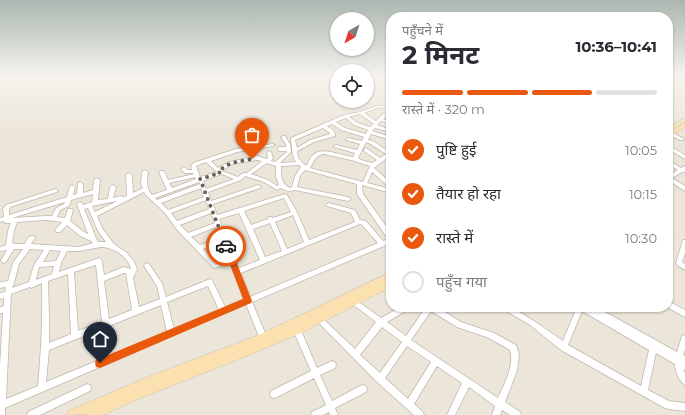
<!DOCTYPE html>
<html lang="hi">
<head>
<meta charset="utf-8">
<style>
	:root { --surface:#fff; --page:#f2f2f3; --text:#2b2b33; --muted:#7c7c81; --line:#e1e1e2; --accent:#ea580c }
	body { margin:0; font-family:Montserrat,"Noto Sans Devanagari",sans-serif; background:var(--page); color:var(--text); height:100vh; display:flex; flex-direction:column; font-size:15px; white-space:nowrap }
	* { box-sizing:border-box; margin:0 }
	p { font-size:13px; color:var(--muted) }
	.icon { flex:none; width:22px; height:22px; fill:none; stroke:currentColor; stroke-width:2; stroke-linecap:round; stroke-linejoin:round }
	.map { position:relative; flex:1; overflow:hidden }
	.side { position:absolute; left:386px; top:12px; width:287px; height:300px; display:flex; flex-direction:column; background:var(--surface); border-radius:16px; box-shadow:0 1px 3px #0004 }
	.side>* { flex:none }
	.needle { width:26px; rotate:219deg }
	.buttons { position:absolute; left:330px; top:12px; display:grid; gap:8px }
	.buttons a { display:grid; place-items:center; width:44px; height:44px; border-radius:50%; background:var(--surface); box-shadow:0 1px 3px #0004; font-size:20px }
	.pin { position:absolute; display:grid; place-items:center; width:34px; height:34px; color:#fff; margin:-41px -17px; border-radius:50% 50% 50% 0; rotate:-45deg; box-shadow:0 0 4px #0007 }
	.pin .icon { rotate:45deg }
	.courier { position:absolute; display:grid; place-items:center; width:40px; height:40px; margin:-20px; border:3px solid #ea580c; border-radius:50%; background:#fff; color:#222; box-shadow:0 1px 5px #0007 }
	.overview em { font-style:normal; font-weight:700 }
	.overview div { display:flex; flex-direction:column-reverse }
	.overview { display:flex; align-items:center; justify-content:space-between; height:68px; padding:0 16px }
	h1 { font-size:26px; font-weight:700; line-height:30px }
	.bar { display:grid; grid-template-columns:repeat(4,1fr); gap:6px 4px; align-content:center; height:48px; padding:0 16px }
	.bar i { height:5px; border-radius:3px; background:var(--line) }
	.bar .selected { background:var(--accent) }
	.bar p { grid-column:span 4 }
	ol { padding:0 16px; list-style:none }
	li { display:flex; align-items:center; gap:12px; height:44px }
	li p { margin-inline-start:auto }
	li .icon { padding:4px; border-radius:50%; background:var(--accent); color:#fff; stroke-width:4 }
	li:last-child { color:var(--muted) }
	li i { width:22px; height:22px; border:2px solid var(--line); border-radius:50% }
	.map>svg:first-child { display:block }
</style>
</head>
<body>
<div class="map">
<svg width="685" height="415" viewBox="0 0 685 415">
	<rect width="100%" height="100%" fill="#ece5d9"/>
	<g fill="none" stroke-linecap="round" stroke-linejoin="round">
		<g stroke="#bfb8ac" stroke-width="1.5">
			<g id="minor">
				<path d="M680 76H684L681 78H680Z"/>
				<path d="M391 105V107L377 108 364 113 376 121 383 114 391 115V117L386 116 383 119 391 122V124L381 121 377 125 391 130V132L375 128 372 131 391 137V140L371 134 368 140 373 141 389 152 391 151V155L374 168 391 183V188L389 187 372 172 367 183 391 189V193L362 185 363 194 391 233V243L252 302 268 340 267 342 264 344 261 342 246 304 5 408V415H0V366L3 313H0V307L4 306V298L0 299V293L5 292 6 287 0 288V282L8 281 13 263 23 249H14L6 262 4 263 2 262 1 260 7 250 0 251V247L6 245 8 231 11 223H5L4 221 0 222V218L4 217 3 209 6 205 55 189 58 191 57 192 10 207 9 209V215L67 197 70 186 72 185 75 187 73 195 77 194 78 183 80 182 83 184V193L93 190 94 180 97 178 100 180 98 200 108 199 110 187 113 185 116 187 113 198 121 196 123 197 127 196 126 175 127 174 129 173 132 175 133 193 143 188 141 184 142 172 145 170 148 172C147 180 146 189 152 195L167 190 159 172 160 171H164L168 180 194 174 193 173H185L181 169 184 167 188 170H192L191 166 193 163 236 149 273 144 275 145 273 146 237 152 211 161 218 168 229 162 257 156 267 159 268 158 267 153 269 151 271 152 273 158 271 161 275 162 287 152 286 151H279L277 149 279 147H286V144L281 137 283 136H285L290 144 291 152 280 163 296 162 294 159 292 151V150L291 139V138L344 115 360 112 376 106ZM360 114 374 124 370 127 358 123 349 117ZM346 118 354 125 368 130 366 134 345 128 336 122ZM332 124 341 130 364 137 362 140V141L348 138 346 139V140L360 144 357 150 336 145 334 146V147L355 153 353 157C342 156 322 146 313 155 310 158 308 163 306 166L298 158 297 151 314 142 335 136V135L334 131 327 126ZM323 128 330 133V134L310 140 297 148 295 140ZM366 142 369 143 386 154 380 158 366 148 364 150V151L377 160 372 163 361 160 358 158ZM324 154 355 161 357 162 370 166 363 182 310 168C314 161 316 155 324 154ZM257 160 262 161 247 173H243L238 177 222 171 232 164ZM206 162 217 172 200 177 196 166ZM267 163 276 166V177L279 185 277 186 268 180 251 174ZM299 165 301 167 295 176 292 187 290 188C281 184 281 176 281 166ZM305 170 357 184V194L388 239 383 241 366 221 360 220 355 210 329 203 327 204 326 205 327 206 351 213 355 222 309 240 297 212 287 195 285 194 217 215 213 204 260 188 261 187 258 185 211 201 208 192 241 180 245 176 264 182 277 190 281 188C286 191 290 192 295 190L348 201 350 200 351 199 350 198 348 197 297 187 300 176ZM222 174 234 179 206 189 203 181ZM195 177 196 179 172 188 169 183ZM199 182 200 184 157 200 155 198ZM201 188 204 197 168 210 161 203ZM144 192 145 194 165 213 178 231 213 267 215 268 230 263 233 271V272L235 274 244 299 225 307 212 280 210 279 166 297 162 283 149 264 147 263 145 264 144 266 157 286 160 299 139 307 133 278 137 270 136 266 133 260 127 253 114 244 102 228 97 216ZM93 194 92 202 83 205 82 203 80 202 77 204 88 234 84 232 70 221 73 210 72 209H68L65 218 57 217 60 210 69 206 71 200ZM284 198 291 212 273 218 271 217H269L268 219 251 225 244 211ZM206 200 209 209 177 221 171 213ZM117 201 95 212 92 206ZM65 202 64 204 56 208 52 216H46L12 218ZM88 208 98 231 106 242H98L96 238 84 209ZM211 213 215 223 188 233 180 225ZM239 213 260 260 239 268 219 219ZM293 215 304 242 287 249 275 222ZM46 220 62 222 55 230 56 232H60L67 225 80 236 91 241 93 243 79 247 31 244 35 238 34 236C29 235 27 240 25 244H16L12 243 14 231 17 222ZM270 223 282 251 265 257 253 229ZM360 224 362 225 378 243 250 297 241 273ZM216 227 220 238 200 245 191 237ZM222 242 228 258 216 262 203 249ZM101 247C114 247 128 257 131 269L124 267 104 275 102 261 101 259 99 258 59 272 61 263 67 251H79ZM30 249 44 250 34 265 29 282 12 288 14 284V283L19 264ZM50 250 61 251 56 261 43 262ZM96 265 102 322 78 331 74 272ZM54 266 52 274 36 280 39 267ZM124 273H126L132 310 109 319 104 281ZM68 274 71 334 49 343V317L48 281ZM42 283C43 318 41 352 38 386L6 399 11 294 30 287 31 288ZM208 286 219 310 174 329 167 302ZM161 305 167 332 46 382 49 350Z"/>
				<path d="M669 133H673L684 139V140H680L669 135Z"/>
				<path d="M668 145 685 155V159L668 149Z"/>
				<path d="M668 160 681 168 685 166V172H682L672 178 685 186V191L668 180V176L678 170 668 164Z"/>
				<path d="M668 232 672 233 673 235 672 237H668Z"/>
				<path d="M683 240H685V253L682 262 685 264V270L677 265 676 263Z"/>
				<path d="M353 298 381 318 401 307H410L409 309 387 322 406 336 426 307H437L461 322 494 333 516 345 519 354 517 371 505 402 520 412 521 415H510L502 410 500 415H492L495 406 469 387 455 415H447L462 383 437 366 414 404 423 412 424 415H414L377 382 317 321 316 319 317 317 319 316 321 317 355 349 376 322 351 303 350 301 351 299ZM431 311 457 327 489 338 510 350C515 364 504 385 498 398L411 340ZM382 327 402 342 380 373 360 355ZM407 346 431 362 408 399 385 378Z"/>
				<path d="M668 301 685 310V317L667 307H668Z"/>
				<path d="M502 307H511L534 321 563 341 577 307H596L677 352 682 336 685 335V350L683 355 685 356V370L683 369 685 373V385C679 381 675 371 675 364L656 353 648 390 669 401 685 403V411L668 409 665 408 561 350 530 325 503 309ZM582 311 649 350 641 386 568 345Z"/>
				<path d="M297 327 300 328 317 368 332 361 335 362 336 365 335 368 320 375 332 401 360 386 363 385 366 386 367 389 366 392 335 408 338 415H330L329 412 323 415H311L312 412 326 405 314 378 277 397 274 398 271 397 270 394 271 391 311 371 293 330 294 328Z"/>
				<path d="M87 384 90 385 91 388 90 391 40 415H27L28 412Z"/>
			</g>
		</g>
		<g stroke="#c5c5c3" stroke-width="1">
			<g id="major">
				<path d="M685 118V122L668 132V128Z"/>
				<path d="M685 123V127L668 138V133Z"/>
				<path d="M391 272V287L301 333 247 356 136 400 103 415H86V414L67 415 68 411 150 376 261 334Z"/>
			</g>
		</g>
		<use href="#minor" fill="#fff" fill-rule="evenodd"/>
		<use href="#major" fill="#fbe0b0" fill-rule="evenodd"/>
	</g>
	<linearGradient id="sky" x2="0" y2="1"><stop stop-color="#aab7b0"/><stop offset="0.57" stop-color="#f6f3ee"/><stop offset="1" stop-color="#f6f3ee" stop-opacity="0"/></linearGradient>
	<rect width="685" height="134" fill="url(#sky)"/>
	<path fill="#ea580c" d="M226 243 230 246 252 301 251 303 100 368 96 367 95 363 96 360 243 299 223 246Z"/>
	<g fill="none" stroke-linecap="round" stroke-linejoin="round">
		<path stroke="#68645d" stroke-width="4" stroke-dasharray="0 7.2" d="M226 246 200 179 220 173 218 171 231 163 252 159"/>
	</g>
</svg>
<div class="buttons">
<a><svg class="needle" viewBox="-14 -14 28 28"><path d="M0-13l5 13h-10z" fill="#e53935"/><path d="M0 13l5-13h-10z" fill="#7c7c81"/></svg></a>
<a><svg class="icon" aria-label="locate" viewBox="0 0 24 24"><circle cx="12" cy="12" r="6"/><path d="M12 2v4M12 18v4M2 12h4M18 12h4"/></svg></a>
</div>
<div class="pin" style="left:252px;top:159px;background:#ea580c"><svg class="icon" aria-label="bag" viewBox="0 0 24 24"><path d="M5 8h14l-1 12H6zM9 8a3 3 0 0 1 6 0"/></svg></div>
<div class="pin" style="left:100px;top:363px;background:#1f2937"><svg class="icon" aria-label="home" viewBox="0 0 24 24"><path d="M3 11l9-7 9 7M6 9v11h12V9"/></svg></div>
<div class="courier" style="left:226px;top:246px"><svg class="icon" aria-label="car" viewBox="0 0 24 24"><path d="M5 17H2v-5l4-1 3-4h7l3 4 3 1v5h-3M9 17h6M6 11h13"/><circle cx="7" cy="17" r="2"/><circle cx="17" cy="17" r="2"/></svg></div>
<section class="side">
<div class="overview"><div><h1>2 मिनट</h1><p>पहुँचने में</p></div><em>10:36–10:41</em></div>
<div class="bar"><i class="selected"></i><i class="selected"></i><i class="selected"></i><i></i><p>रास्ते में · 320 m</p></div>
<ol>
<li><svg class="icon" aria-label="check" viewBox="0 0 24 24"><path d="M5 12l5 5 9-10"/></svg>पुष्टि हुई<p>10:05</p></li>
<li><svg class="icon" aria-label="check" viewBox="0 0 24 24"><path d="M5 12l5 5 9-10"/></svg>तैयार हो रहा<p>10:15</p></li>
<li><svg class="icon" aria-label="check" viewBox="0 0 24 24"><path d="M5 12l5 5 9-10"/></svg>रास्ते में<p>10:30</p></li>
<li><i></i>पहुँच गया</li>
</ol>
</section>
</div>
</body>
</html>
